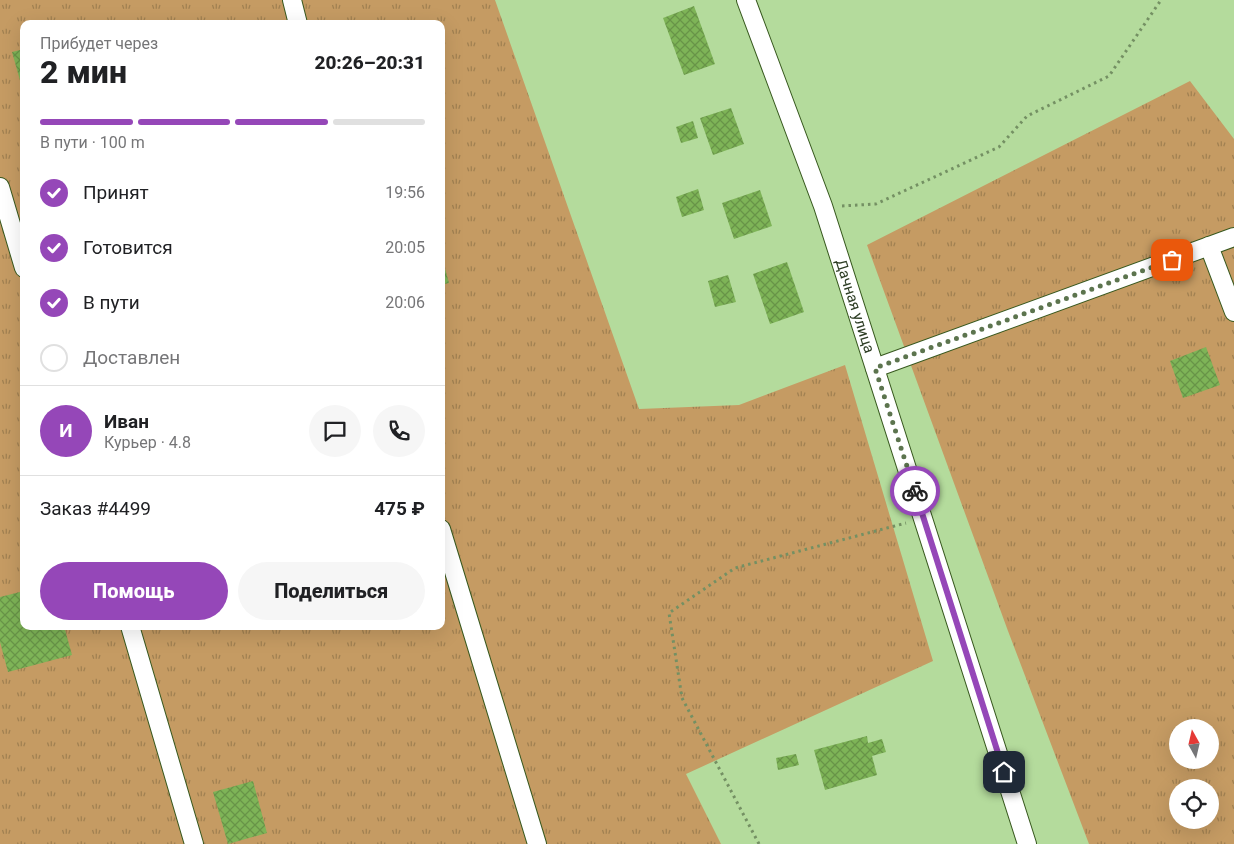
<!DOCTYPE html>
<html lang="ru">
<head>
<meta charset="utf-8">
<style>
	:root { --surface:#fff; --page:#f6f6f6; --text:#202124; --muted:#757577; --line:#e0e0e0; --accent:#9547b8 }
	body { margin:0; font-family:Roboto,sans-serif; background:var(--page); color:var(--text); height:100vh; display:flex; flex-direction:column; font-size:19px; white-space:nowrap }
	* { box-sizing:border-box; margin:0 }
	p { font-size:16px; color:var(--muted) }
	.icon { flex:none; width:28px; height:28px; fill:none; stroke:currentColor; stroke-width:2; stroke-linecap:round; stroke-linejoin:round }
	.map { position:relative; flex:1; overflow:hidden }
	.details { position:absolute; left:20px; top:20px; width:425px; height:610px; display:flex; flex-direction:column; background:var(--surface); border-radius:10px; box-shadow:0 5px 20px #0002 }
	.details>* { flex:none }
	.needle { width:32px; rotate:352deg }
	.tools { position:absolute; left:1169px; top:719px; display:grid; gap:10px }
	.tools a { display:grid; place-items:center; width:50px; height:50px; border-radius:50%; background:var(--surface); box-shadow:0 5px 20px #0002; font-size:25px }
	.pin { position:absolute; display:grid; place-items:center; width:42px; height:42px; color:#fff; margin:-21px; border-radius:10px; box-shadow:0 2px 8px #0006 }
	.courier { position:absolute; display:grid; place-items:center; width:50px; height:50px; margin:-25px; border:4px solid #9547b8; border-radius:50%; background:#fff; color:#222; box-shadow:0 1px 6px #0007 }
	.headline em { font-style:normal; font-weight:800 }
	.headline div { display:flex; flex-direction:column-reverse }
	.headline { display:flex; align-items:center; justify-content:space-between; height:85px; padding:0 20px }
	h1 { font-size:32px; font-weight:800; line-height:38px }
	.bar { display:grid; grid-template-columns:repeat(4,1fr); gap:8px 5px; align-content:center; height:60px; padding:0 20px }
	.bar i { height:6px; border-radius:4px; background:var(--line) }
	.bar .current { background:var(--accent) }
	.bar p { grid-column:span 4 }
	.line { display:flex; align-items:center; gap:12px; padding:0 20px; border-top:1px solid var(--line) }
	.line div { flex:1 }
	.round { display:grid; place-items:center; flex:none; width:52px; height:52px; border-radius:26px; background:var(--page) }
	ol { padding:0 20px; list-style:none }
	li { display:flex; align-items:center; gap:15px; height:55px }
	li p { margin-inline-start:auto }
	li .icon { padding:5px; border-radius:50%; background:var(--accent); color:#fff; stroke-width:4 }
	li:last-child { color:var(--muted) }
	li i { width:28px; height:28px; border:2px solid var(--line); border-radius:50% }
	.cta { display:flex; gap:10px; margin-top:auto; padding:10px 20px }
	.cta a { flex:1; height:58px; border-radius:30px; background:var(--accent); color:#fff; font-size:20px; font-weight:800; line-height:58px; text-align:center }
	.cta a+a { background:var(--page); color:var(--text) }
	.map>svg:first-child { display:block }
</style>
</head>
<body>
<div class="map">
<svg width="1234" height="844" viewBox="0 0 1234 844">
	<defs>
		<pattern id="grass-tufts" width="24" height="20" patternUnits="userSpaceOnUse" patternTransform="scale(1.25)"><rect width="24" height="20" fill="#c59b63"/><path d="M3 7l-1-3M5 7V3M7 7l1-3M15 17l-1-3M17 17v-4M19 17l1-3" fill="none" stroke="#a08051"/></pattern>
		<pattern id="building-cross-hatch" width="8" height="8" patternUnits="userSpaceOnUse" patternTransform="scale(1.25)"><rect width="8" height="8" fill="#7eb457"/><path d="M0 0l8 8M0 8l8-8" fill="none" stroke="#689448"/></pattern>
	</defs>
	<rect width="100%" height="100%" fill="#b4db9c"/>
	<g fill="url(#grass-tufts)" fill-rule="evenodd">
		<path d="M0 0H495L639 409 739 405 845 365 933 661 686 774 721 844H0ZM24 24H441V626H24Z"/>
		<path d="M1190 81 1234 139V844H1089L1008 631 867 245ZM1178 728H1210V760H1178ZM1178 788H1210V820H1178Z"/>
	</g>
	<g fill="url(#building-cross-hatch)">
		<path d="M694 6 715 64 684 75 663 18Z"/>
		<path d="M24 49V91H23L12 52Z"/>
		<path d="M731 108 744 144 713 155 700 118Z"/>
		<path d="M693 121 698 138 681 143 676 127Z"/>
		<path d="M698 189 704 210 682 217 676 197Z"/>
		<path d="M760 190 772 226 734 239 722 203Z"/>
		<path d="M441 254 449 283 441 285Z"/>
		<path d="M787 262 804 312 770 324 753 274Z"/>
		<path d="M728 275 736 302 715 307 708 281Z"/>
		<path d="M1206 347 1220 385 1183 398 1170 361Z"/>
		<path d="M24 591V626H64L72 655 8 672 0 642V597Z"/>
		<path d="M867 736 868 743 882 739 886 752 872 756 877 775 825 790 814 750Z"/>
		<path d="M796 754 799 765 778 770 776 758Z"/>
		<path d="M253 781 267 833 228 844 213 792Z"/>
	</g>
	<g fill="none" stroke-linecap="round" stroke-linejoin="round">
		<g stroke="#37581e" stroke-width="20">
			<g id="street">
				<path d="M292 0 298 24"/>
				<path id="s1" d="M746 0 823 206 1027 844"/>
				<path d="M0 187 24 268"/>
				<path d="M1209 246 1234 312"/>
				<path d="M875 368 1234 237"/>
				<path d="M441 529 537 844"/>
				<path d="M130 626 194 844"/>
			</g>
		</g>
		<g stroke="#749063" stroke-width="3" stroke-dasharray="2.5 4" stroke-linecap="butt">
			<path d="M842 206 876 204 999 147 1027 116 1109 76 1161 0"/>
			<path d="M759 844 682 698 669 613 735 568 906 523"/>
		</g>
		<use href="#street" stroke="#fff" stroke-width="18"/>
	</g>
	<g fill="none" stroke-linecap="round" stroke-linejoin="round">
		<path stroke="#5c744e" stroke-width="5" stroke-dasharray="0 9" d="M915 491 875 368 1172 260"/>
		<path stroke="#9547b8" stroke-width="6" d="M915 491 1004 772"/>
	</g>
	<g text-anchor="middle" stroke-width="4" stroke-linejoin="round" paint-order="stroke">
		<g font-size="15" fill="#2d3d24" stroke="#e1f5d5">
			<text dy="5" stroke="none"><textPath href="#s1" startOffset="325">Дачная улица</textPath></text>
		</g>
	</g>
</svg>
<div class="tools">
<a><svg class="needle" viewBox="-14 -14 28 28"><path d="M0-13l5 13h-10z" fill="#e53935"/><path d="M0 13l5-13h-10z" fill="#757577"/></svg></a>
<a><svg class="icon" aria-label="locate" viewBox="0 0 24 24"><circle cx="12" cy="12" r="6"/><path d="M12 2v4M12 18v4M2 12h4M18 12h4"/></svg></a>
</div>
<div class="pin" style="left:1172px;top:260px;background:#ea580c"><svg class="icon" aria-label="bag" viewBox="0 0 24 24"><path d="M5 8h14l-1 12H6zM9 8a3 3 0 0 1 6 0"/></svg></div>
<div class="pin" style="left:1004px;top:772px;background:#1f2937"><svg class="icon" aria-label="home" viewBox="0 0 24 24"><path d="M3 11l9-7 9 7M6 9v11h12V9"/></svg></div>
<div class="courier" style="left:915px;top:491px"><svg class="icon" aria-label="bike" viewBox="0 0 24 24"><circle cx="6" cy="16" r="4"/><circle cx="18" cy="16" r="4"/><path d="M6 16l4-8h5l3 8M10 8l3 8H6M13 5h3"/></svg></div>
<section class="details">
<div class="headline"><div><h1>2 мин</h1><p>Прибудет через</p></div><em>20:26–20:31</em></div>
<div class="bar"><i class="current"></i><i class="current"></i><i class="current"></i><i></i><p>В пути · 100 m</p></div>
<ol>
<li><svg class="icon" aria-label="check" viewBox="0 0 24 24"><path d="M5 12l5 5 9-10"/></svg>Принят<p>19:56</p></li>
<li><svg class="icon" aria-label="check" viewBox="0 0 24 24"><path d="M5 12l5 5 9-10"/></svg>Готовится<p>20:05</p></li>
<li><svg class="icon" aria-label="check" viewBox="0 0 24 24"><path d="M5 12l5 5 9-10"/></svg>В пути<p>20:06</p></li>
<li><i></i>Доставлен</li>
</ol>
<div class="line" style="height:90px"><b class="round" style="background:var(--accent);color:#fff">И</b><div><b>Иван</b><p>Курьер · 4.8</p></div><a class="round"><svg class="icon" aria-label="chat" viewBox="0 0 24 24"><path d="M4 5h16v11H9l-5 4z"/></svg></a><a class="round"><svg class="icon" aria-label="phone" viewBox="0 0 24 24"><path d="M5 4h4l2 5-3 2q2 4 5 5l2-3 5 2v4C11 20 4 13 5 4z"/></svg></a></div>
<div class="line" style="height:65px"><div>Заказ #4499</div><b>475 ₽</b></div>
<div class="cta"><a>Помощь</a><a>Поделиться</a></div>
</section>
</div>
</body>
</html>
